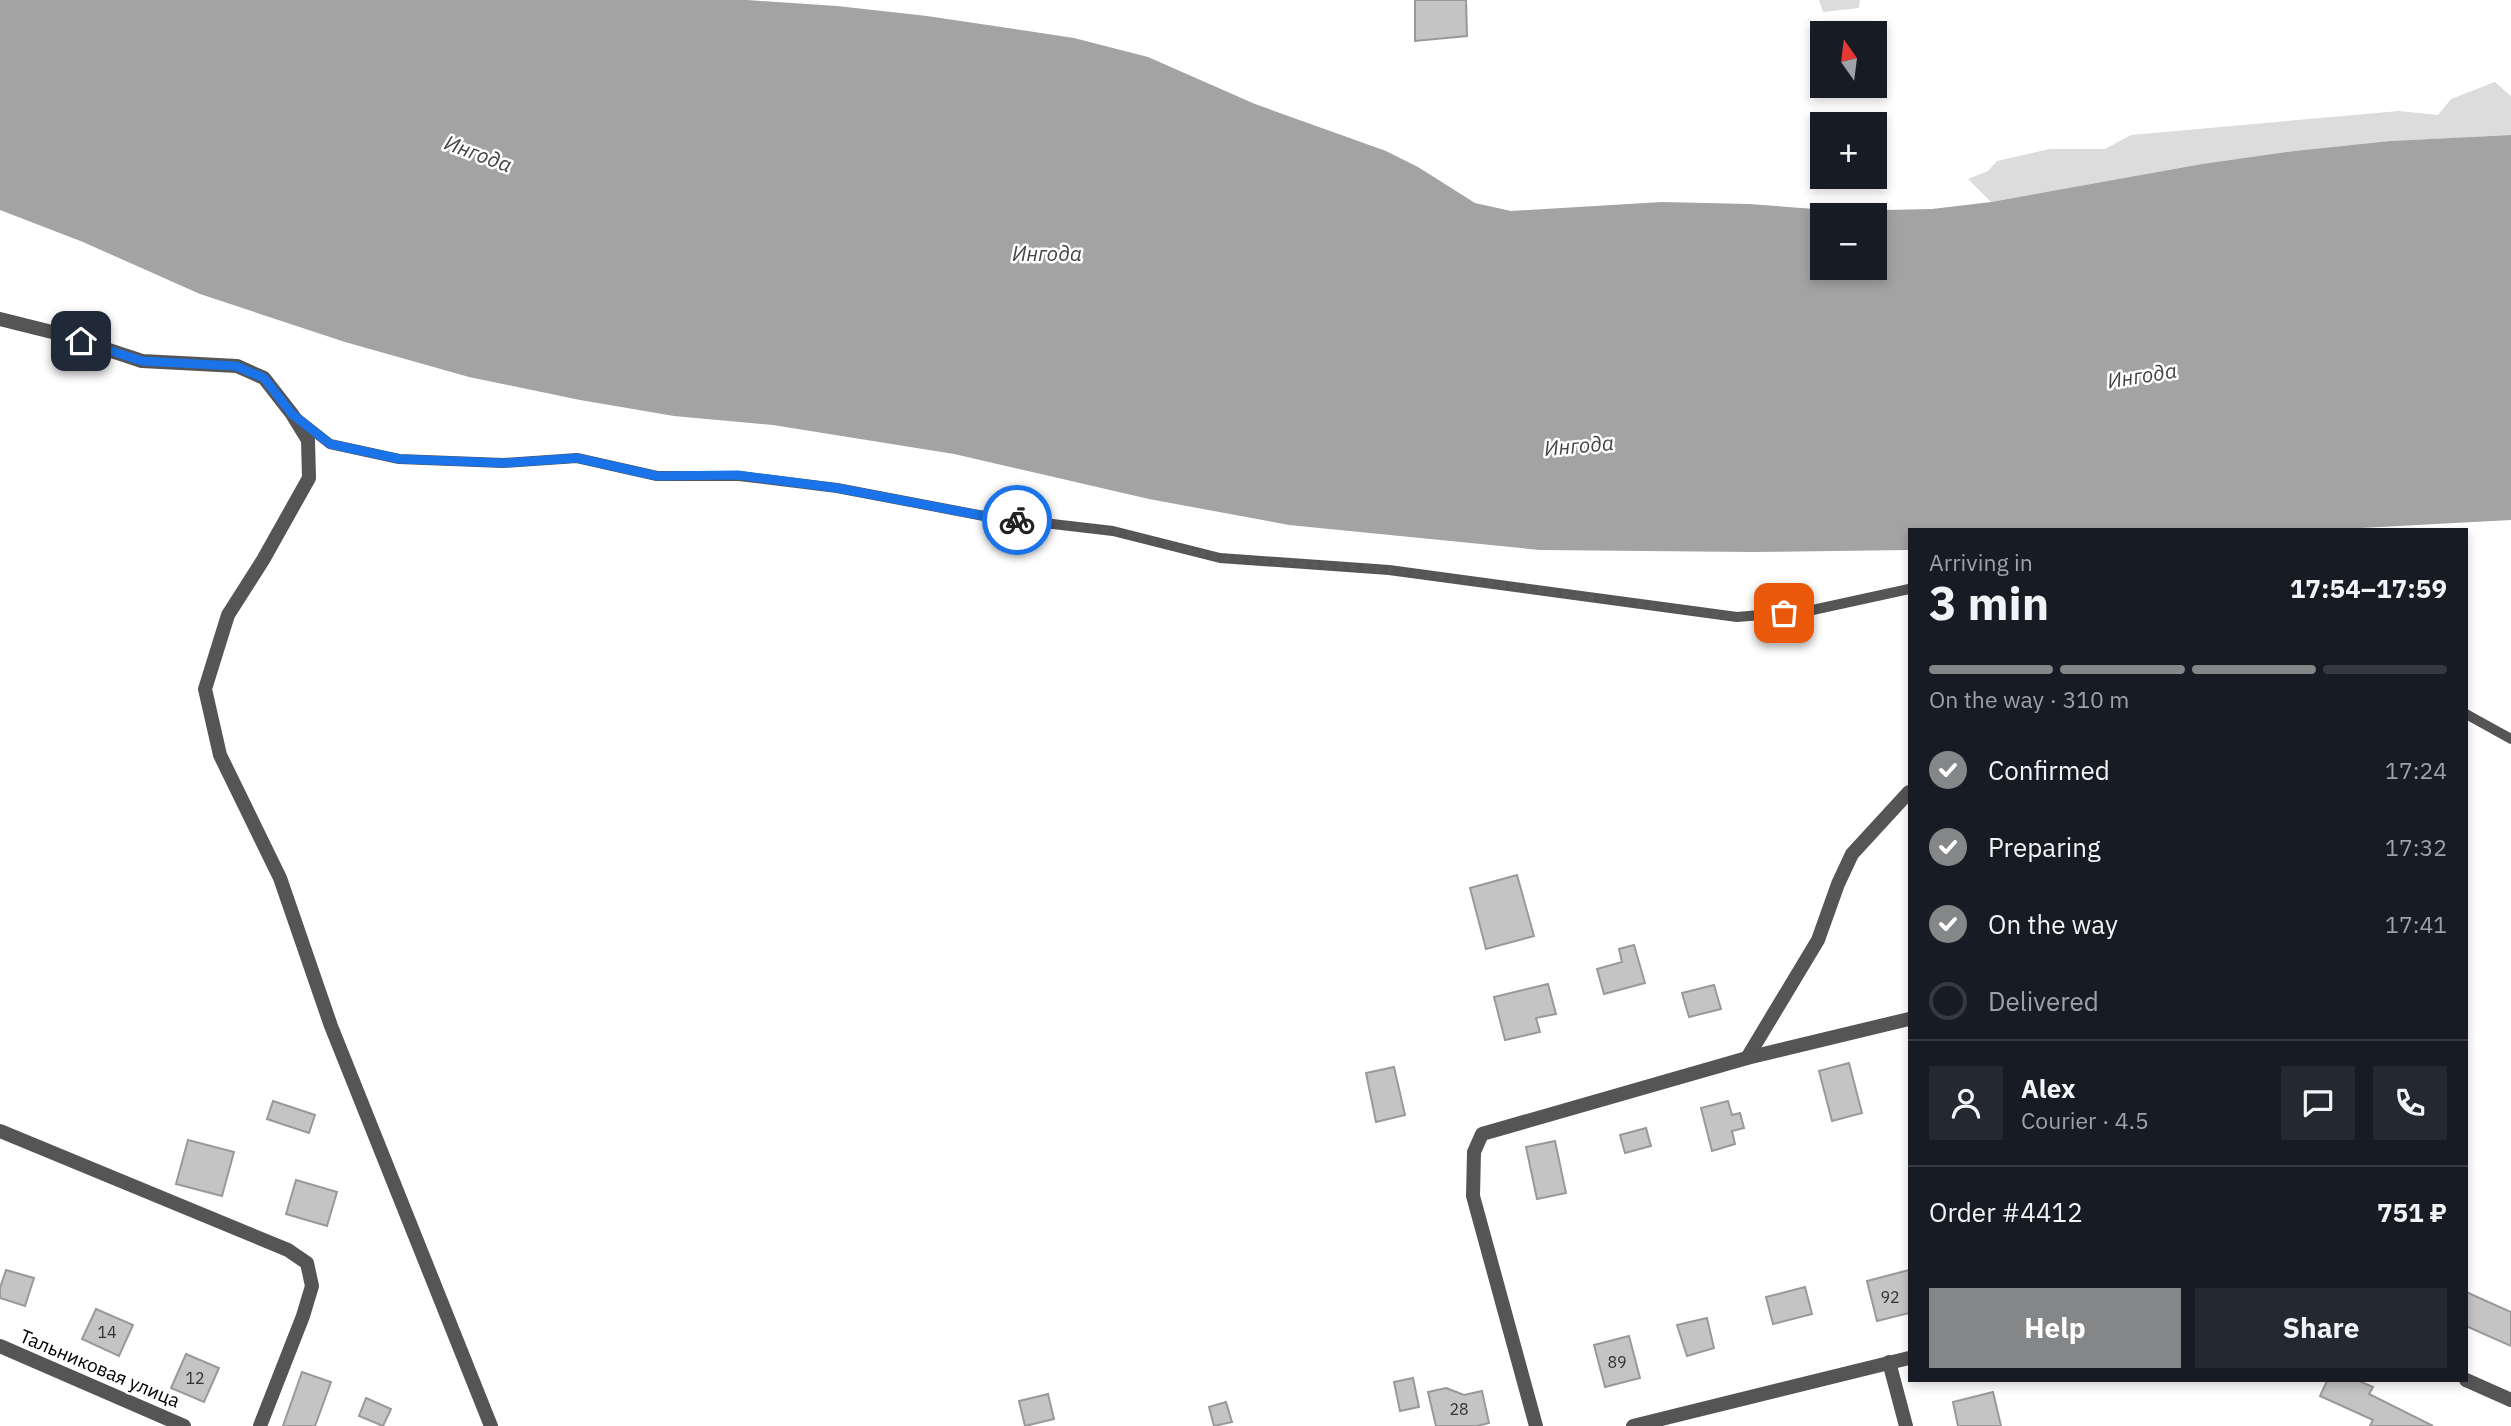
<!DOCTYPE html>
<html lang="en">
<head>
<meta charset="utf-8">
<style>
	:root { --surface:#171b24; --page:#242831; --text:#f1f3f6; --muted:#9ea1a6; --line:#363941; --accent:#858687 }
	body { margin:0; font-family:"IBM Plex Sans",sans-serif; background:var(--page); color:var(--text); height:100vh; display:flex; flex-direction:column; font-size:26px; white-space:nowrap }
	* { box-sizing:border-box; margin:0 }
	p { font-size:23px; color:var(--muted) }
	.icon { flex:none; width:38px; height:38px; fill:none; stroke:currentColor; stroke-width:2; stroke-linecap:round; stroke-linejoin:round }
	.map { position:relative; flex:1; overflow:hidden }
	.sheet { position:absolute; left:1908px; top:528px; width:560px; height:854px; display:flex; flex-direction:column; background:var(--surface); border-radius:0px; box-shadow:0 4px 10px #0003 }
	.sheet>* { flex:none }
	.needle { width:46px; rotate:346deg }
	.buttons { position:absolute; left:1810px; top:21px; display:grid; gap:14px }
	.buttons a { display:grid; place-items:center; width:77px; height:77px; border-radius:0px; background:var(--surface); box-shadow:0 4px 10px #0003; font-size:35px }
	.pin { position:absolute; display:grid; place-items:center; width:60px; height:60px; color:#fff; margin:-30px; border-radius:14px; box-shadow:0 4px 10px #0006 }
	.courier { position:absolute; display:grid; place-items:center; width:70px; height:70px; margin:-35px; border:5px solid #1a73e8; border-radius:50%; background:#fff; color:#222; box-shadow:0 2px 9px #0007 }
	.head em { font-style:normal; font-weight:800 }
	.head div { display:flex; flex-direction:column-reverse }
	.head { display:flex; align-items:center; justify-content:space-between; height:119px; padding:0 21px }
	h1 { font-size:46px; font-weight:800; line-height:52px }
	.bar { display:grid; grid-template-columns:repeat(4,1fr); gap:10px 7px; align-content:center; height:84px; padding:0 21px }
	.bar i { height:9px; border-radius:5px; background:var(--line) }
	.bar .on { background:var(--accent) }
	.bar p { grid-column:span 4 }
	.line { display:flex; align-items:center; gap:18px; padding:0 21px; border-top:2px solid var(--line) }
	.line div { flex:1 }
	.round { display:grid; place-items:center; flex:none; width:74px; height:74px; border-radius:0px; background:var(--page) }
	ol { padding:0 21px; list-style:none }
	li { display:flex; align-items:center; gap:21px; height:77px }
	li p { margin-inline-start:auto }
	li .icon { padding:7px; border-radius:50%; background:var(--accent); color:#fff; stroke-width:4 }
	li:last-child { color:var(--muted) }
	li i { width:38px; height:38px; border:4px solid var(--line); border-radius:50% }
	.button { display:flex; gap:14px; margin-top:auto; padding:14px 21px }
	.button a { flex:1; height:80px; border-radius:0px; background:var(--accent); color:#fff; font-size:28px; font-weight:800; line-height:80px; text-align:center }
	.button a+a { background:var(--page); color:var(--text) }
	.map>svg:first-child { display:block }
</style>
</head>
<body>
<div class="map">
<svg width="2511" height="1426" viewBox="0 0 2511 1426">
	<rect width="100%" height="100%" fill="#fff"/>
	<g fill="#dcdcdc">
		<path d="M1819 0H1860L1859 8 1823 12Z"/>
		<path d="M2495 82 2511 96V135L2390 141 2294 151 2202 164 1991 202 1968 179 1988 171 1997 161 2050 149H2105L2131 135 2399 111 2438 115 2451 99Z"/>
	</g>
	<path fill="#a3a3a3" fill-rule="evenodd" d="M0 0H747L837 6 927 16 1074 38 1148 57 1255 104 1386 151 1418 167 1475 203 1511 211 1662 202 1749 204 1841 211 1932 209 1991 202 2202 164 2294 151 2390 141 2511 135V520L2323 530H1909V550L1751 552 1540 550 1289 525 1149 499 954 454 773 425 674 416 580 400 469 377 345 342 200 294 83 242 0 210ZM1822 215H1874V268H1822Z"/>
	<g fill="#c4c4c4" stroke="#999" stroke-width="2">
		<path d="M1415 0H1466L1467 36 1415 41Z"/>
		<path d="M1517 875 1534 936 1486 949 1470 888Z"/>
		<path d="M1634 945 1645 983 1604 994 1597 969 1622 962 1619 949Z"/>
		<path d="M1548 984 1556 1014 1536 1018 1540 1032 1505 1040 1494 997Z"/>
		<path d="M1714 985 1721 1009 1689 1017 1682 993Z"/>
		<path d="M1849 1063 1862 1113 1832 1121 1819 1071Z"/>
		<path d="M1394 1067 1405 1115 1376 1122 1366 1073Z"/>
		<path d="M273 1101 315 1115 309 1133 267 1119Z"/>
		<path d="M1728 1101 1732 1115 1740 1113 1744 1128 1732 1131 1735 1144 1712 1151 1701 1108Z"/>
		<path d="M1646 1128 1651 1146 1625 1153 1620 1135Z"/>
		<path d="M188 1140 234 1152 222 1196 176 1184Z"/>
		<path d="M1555 1141 1566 1193 1537 1199 1526 1147Z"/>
		<path d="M296 1180 337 1192 327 1226 286 1214Z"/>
		<path d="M6 1270 34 1278 25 1306 0 1298V1288Z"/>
		<path d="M1909 1270V1313L1877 1321 1867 1281Z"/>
		<path d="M1805 1287 1812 1314 1773 1324 1766 1297Z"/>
		<path d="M2466 1292 2511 1312V1346L2466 1326Z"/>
		<path d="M96 1309 133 1325 119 1356 82 1339Z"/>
		<path d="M1707 1318 1714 1348 1687 1356 1677 1325Z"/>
		<path d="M1629 1336 1640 1378 1605 1387 1594 1345Z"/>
		<path d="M186 1354 219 1368 204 1402 171 1388Z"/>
		<path d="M302 1372 331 1382 315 1426H283Z"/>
		<path d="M1413 1378 1419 1407 1400 1411 1394 1382Z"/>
		<path d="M2327 1381H2359L2373 1387 2369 1394 2433 1426H2370L2373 1420 2320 1396Z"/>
		<path d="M1446 1388 1464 1395 1482 1391 1489 1423 1477 1426H1436L1428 1392Z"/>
		<path d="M1993 1392 2001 1426H1958L1953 1402Z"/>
		<path d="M1048 1394 1054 1419 1025 1426 1019 1401Z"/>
		<path d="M366 1398 391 1409 383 1426 359 1416Z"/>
		<path d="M1226 1402 1232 1422 1214 1426 1209 1407Z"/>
	</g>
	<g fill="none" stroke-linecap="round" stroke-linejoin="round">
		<g stroke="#555" stroke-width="10">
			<path d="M297 418 330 444 399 459 503 463 577 458 657 476H739L837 488 984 516 1113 531 1220 558 1389 570 1737 617 1808 611 1909 589"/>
			<path d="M2466 714 2511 739"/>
		</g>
		<g stroke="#555" stroke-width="14">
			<path d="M0 319 60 334 142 361 237 366 264 378 292 414 308 440 309 478 263 560 228 615 205 689 220 755 280 878 331 1026 491 1426"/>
			<path d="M1747 1058 1818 940 1838 884 1852 854 1909 792"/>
			<path d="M0 1131 288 1250 307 1263 312 1286 303 1316 260 1426"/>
			<path d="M0 1346 184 1426"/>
			<path d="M1889 1362 1906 1426"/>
			<path d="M2466 1380 2511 1400"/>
			<path d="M1536 1426 1473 1196 1474 1152 1482 1134 1747 1058 1909 1019"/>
			<path d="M1633 1426 1909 1358"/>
		</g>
	</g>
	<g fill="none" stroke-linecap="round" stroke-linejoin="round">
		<path stroke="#595959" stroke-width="7" stroke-dasharray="0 12.6" d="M1017 520 1113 531 1220 558 1389 570 1737 617 1784 613"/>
		<path stroke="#1a73e8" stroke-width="9" d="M81 341 142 361 236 366 264 378 292 414 330 444 400 459 503 463 577 458 657 476 738 475 837 488 984 516 1017 520"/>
	</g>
	<g text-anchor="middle" stroke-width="5" stroke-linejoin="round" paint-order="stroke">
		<g font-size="16" fill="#313131">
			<text x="1890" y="1303">92</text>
			<text x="107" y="1338">14</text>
			<text x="1617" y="1368">89</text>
			<text x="195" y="1384">12</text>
			<text x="1459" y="1415">28</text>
		</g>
		<g font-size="19" fill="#000" stroke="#fff">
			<text transform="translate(100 1368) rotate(23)" y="7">Тальниковая улица</text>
		</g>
		<g font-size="21" font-style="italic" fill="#444" stroke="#fff">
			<text transform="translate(478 154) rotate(20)" y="7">Ингода</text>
			<text x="1047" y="261">Ингода</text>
			<text transform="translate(2142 376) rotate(-9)" y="7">Ингода</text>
			<text transform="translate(1579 446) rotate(-5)" y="7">Ингода</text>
		</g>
	</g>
</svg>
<div class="buttons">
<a><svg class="needle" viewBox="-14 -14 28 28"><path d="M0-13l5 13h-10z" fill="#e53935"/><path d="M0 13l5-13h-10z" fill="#9ea1a6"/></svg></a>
<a>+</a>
<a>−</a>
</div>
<div class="pin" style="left:1784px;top:613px;background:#ea580c"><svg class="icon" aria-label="bag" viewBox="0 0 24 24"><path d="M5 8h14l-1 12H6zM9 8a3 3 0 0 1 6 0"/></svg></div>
<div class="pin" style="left:81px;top:341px;background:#1f2937"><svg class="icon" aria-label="home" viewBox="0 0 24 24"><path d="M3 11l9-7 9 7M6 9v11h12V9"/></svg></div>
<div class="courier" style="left:1017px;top:520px"><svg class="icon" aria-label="bike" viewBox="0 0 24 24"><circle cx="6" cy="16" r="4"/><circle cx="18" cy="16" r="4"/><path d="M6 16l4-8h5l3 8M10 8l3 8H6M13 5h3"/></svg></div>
<section class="sheet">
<div class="head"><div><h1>3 min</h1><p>Arriving in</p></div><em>17:54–17:59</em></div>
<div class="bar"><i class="on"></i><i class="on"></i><i class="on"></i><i></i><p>On the way · 310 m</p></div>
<ol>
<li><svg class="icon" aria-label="check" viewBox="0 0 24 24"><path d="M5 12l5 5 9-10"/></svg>Confirmed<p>17:24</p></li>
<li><svg class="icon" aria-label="check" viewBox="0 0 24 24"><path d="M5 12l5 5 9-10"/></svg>Preparing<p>17:32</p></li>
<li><svg class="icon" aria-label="check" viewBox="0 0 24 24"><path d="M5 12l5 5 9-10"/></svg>On the way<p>17:41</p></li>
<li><i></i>Delivered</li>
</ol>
<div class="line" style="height:126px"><a class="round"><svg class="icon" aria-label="person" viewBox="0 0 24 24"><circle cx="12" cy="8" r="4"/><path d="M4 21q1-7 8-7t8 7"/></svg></a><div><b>Alex</b><p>Courier · 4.5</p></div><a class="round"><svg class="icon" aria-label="chat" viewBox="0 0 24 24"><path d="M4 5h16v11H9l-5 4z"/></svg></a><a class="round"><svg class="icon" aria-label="phone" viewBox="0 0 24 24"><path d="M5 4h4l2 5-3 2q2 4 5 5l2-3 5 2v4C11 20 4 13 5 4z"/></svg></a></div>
<div class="line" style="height:91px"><div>Order #4412</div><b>751 ₽</b></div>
<div class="button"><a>Help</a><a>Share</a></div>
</section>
</div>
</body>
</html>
